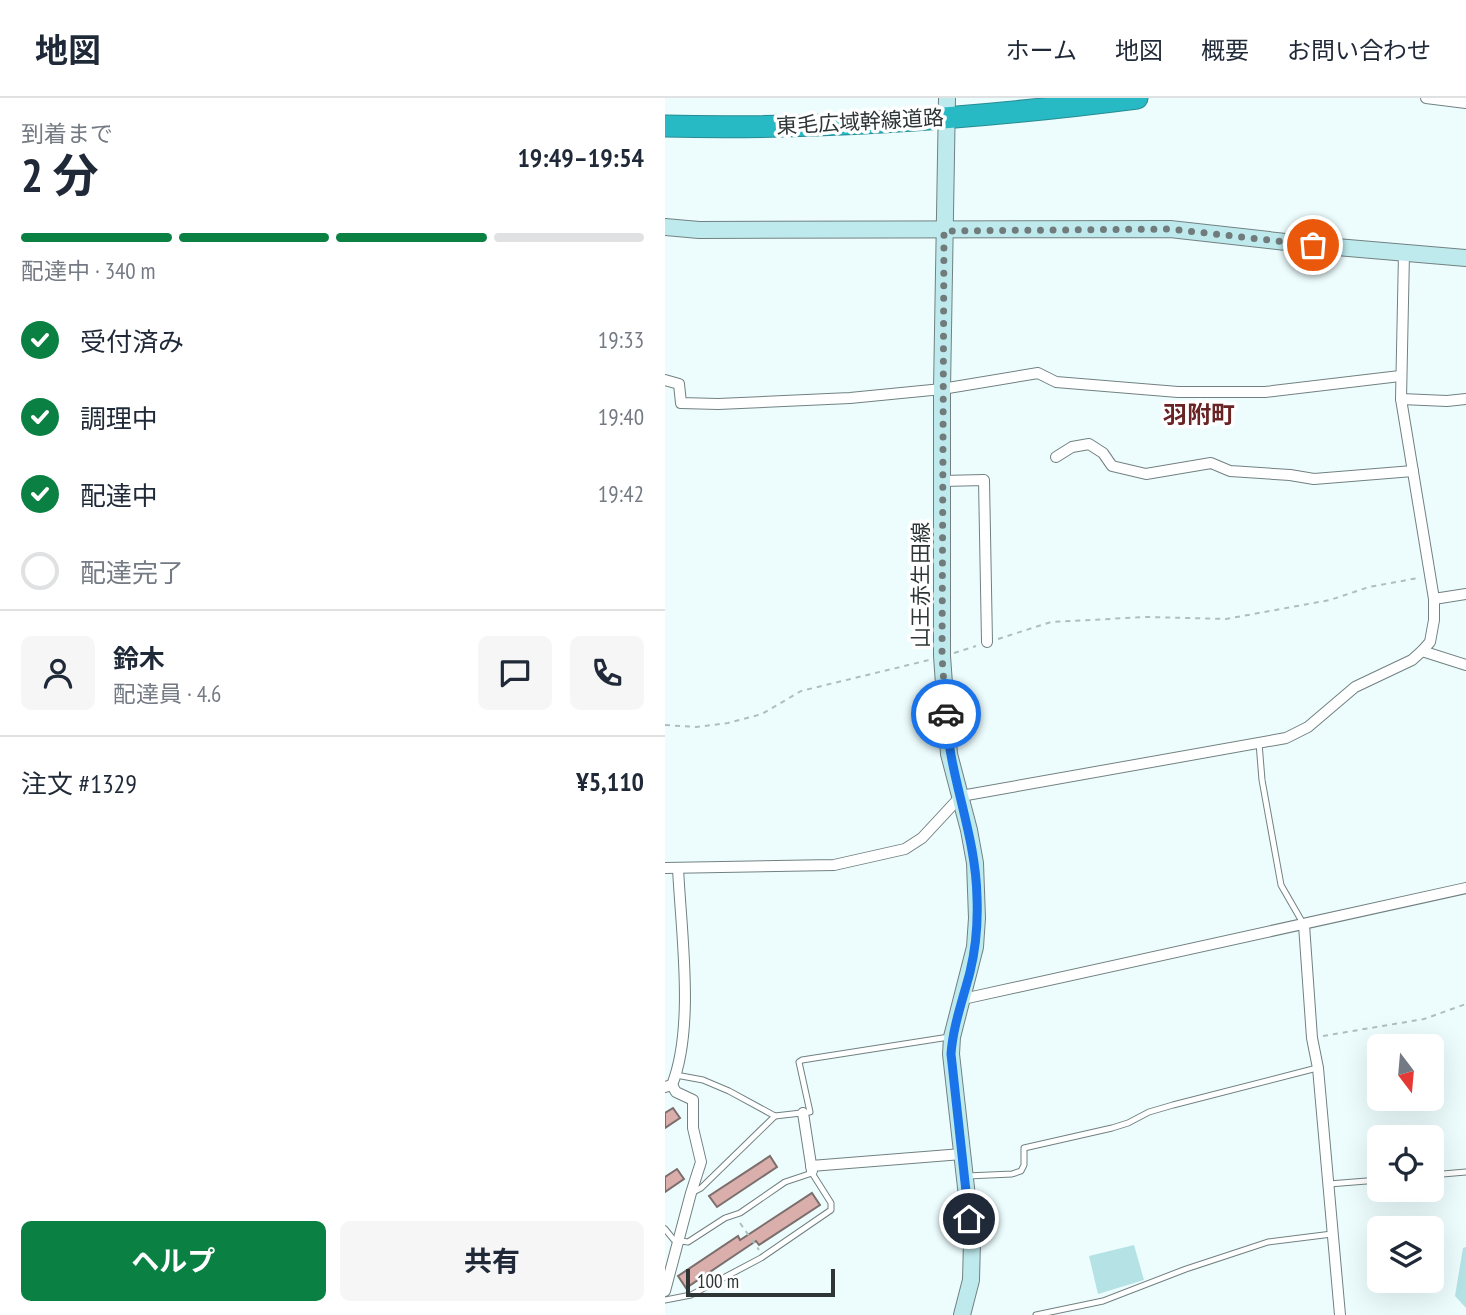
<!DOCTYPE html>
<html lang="ja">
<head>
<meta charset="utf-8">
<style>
	:root { --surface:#fff; --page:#f6f6f7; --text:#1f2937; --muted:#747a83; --line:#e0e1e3; --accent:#0b8043 }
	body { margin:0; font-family:"PT Sans Narrow","Noto Sans JP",sans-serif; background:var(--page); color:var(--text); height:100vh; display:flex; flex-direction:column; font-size:26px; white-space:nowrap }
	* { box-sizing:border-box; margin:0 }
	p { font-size:23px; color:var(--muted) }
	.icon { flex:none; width:38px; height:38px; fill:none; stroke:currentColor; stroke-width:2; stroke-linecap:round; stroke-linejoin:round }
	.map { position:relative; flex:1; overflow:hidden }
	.details { display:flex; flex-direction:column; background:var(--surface); width:665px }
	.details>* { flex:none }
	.needle { width:46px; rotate:164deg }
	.fabs { position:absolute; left:702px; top:936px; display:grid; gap:14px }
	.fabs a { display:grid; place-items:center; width:77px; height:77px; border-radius:10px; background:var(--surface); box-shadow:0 7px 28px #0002; font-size:35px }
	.scale { position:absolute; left:21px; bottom:18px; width:149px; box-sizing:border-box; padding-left:7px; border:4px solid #2e3535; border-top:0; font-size:19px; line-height:24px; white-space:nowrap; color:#2e3535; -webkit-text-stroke:5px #fff; paint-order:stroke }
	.pin { position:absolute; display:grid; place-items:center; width:60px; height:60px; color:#fff; margin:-30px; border:4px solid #fff; border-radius:50%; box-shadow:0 2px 7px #0007 }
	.courier { position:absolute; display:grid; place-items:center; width:70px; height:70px; margin:-35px; border:5px solid #1a73e8; border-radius:50%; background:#fff; color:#222; box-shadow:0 2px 9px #0007 }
	.head em { font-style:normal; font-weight:700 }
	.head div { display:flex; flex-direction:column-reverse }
	.head { display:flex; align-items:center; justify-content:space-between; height:119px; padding:0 21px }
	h1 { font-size:46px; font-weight:700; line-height:52px }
	.bar { display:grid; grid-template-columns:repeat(4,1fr); gap:10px 7px; align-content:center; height:84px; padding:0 21px }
	.bar i { height:9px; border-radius:5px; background:var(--line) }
	.bar .on { background:var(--accent) }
	.bar p { grid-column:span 4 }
	.line { display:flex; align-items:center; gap:18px; padding:0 21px; border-top:2px solid var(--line) }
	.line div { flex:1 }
	.round { display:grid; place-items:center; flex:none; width:74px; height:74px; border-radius:10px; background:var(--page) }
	ol { padding:0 21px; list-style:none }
	li { display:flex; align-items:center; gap:21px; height:77px }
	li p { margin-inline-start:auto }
	li .icon { padding:7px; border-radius:50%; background:var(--accent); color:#fff; stroke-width:4 }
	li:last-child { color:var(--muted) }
	li i { width:38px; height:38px; border:4px solid var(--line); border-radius:50% }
	.button { display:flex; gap:14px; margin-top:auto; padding:14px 21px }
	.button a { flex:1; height:80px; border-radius:10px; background:var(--accent); color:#fff; font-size:28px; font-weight:700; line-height:80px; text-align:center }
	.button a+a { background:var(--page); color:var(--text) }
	header { display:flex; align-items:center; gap:42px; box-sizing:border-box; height:98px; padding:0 35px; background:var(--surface); border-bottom:2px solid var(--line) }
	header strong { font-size:33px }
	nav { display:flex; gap:38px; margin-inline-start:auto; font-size:24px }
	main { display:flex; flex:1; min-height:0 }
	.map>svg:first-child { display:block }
</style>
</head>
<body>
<header>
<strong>地図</strong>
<nav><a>ホーム</a><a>地図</a><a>概要</a><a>お問い合わせ</a></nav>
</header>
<main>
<section class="details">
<div class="head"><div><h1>2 分</h1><p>到着まで</p></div><em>19:49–19:54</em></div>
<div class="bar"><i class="on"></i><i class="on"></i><i class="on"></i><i></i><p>配達中 · 340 m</p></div>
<ol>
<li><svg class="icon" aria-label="check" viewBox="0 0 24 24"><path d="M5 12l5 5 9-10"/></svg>受付済み<p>19:33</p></li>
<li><svg class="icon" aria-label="check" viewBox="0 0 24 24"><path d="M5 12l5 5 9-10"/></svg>調理中<p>19:40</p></li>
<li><svg class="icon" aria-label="check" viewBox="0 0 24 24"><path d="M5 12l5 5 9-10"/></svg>配達中<p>19:42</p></li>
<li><i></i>配達完了</li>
</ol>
<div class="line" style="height:126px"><a class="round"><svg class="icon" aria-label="person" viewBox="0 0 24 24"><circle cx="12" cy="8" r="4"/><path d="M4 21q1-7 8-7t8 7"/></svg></a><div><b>鈴木</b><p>配達員 · 4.6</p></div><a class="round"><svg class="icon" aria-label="chat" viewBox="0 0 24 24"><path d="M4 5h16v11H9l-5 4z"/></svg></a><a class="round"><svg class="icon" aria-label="phone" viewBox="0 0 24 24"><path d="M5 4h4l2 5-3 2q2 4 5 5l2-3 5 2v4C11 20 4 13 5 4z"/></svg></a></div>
<div class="line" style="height:91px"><div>注文 #1329</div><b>¥5,110</b></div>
<div class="button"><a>ヘルプ</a><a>共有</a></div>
</section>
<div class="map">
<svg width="801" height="1217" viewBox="0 0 801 1217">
	<rect width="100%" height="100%" fill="#edfdfe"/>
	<g fill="#b4e2e5">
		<path d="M469 1147 479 1182 433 1196 424 1158Z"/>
		<path d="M801 1149V1210L790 1198 798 1150Z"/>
	</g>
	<g fill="#d9aeab" stroke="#7b6e6c" stroke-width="2">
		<path d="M8 1010 15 1020 0 1030V1015Z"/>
		<path d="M105 1058 112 1069 52 1109 44 1098Z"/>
		<path d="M12 1071 19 1081 0 1094V1079Z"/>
		<path d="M147 1095 155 1107 94 1147 91 1143 21 1190 13 1178 73 1138 75 1142Z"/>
	</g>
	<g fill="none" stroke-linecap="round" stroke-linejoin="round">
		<g stroke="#728081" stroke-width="7">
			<g id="lane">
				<path d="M594 645 597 682 616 787 639 827"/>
				<path d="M11 977 38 982 64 993 110 1018 145 1014 134 964 137 962 284 939"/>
				<path d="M766 1077 801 1074"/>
				<path d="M302 1078 347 1076 356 1073 359 1067V1050L447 1030 463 1025 484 1014 508 1007 652 970"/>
				<path d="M664 1086 714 1082"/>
				<path d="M28 1094 36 1090 110 1018"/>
				<path d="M0 1131 9 1142 23 1144 60 1120 75 1115 120 1084 147 1075 166 1105V1112L96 1160 26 1197 0 1202"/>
				<path d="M371 1217 438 1203 521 1171 603 1144 667 1136"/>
			</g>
		</g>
		<g stroke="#728081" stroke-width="12">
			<g id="street">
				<path d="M761 0 801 5"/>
				<path d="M0 282 14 286 16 305 53 306 185 300 277 291 373 275 391 284 513 294H600L735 278"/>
				<path d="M736 301 782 303 801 301"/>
				<path d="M391 359 407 349 424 346 438 355 447 368 481 376 546 365 565 373 625 377 649 381 748 373"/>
				<path d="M277 383 319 382 322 544"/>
				<path d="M769 501 801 496"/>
				<path d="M757 553 801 567"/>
				<path d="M0 770 169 767 240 751 257 740 296 698 621 640 643 629 690 589 747 562 757 553 765 544 769 522V501L736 301 739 155"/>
				<path d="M639 827 647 940 653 970 675 1217"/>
				<path d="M298 901 801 790"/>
				<path d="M0 989 7 987C30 929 16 834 13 770"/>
				<path d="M138 1015 147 1073"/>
				<path d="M146 1068 297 1056"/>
				<path d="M0 1193 26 1095 36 1064 28 1030V1002L11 994 7 987"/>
			</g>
		</g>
		<g stroke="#728081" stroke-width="18">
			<g id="secondary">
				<path d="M282 0 277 291V558L284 656 304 732 310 765 312 820 310 849 287 939 286 956 307 1143 306 1182 297 1217"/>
				<path d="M0 129 34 132 505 131 648 147 801 160"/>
			</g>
		</g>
		<g stroke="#298b92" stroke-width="23">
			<path id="highway" d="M0 28C158 32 316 20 472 0"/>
		</g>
		<g stroke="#b0bdbd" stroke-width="2" stroke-dasharray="5 5" stroke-linecap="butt">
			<path d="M333 541 386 524 481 519 561 521 665 502 704 489 753 480"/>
			<path d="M289 555 311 548"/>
			<path d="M0 627 31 629 63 625 97 616 136 593 264 562"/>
			<path d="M658 938 759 921 801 906"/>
			<path d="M75 1125 94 1152"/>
		</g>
		<use href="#lane" stroke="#fff" stroke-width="5"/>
		<use href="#street" stroke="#fff" stroke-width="10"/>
		<use href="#secondary" stroke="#beeaed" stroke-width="16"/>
		<use href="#highway" stroke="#27bac4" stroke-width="21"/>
	</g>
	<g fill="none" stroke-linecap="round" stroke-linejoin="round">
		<path stroke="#717b7b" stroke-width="7" stroke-dasharray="0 12.6" d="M281 616 277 558 279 133 505 131 648 147"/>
		<path stroke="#1a73e8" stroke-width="9" d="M281 616C284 679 311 736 312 800 313 825 311 849 305 874 298 901 288 928 286 956L304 1121"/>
	</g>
	<g text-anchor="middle" stroke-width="7" stroke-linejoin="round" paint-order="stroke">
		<g font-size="21" fill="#2e3535" stroke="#fff">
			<text transform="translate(195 24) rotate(-3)" y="7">東毛広域幹線道路</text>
			<text transform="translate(256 487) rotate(-90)" y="7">山王赤生田線</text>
		</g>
		<g font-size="24" font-weight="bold" fill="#692324" stroke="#fff">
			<text x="534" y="325">羽附町</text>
		</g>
	</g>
</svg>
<div class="fabs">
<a><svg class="needle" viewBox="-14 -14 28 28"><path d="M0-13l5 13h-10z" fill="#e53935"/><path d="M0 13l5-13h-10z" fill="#747a83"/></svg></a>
<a><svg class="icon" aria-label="locate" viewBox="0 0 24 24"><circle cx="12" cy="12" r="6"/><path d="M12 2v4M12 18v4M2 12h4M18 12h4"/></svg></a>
<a><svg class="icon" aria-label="layers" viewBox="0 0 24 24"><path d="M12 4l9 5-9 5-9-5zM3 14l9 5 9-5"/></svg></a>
</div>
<div class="scale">100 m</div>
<div class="pin" style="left:648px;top:147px;background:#ea580c"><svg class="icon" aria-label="bag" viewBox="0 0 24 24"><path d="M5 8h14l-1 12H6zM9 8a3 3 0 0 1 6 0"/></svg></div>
<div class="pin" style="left:304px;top:1121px;background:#1f2937"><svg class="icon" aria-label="home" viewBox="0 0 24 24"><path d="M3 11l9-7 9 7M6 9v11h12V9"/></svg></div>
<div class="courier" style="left:281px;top:616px"><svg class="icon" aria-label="car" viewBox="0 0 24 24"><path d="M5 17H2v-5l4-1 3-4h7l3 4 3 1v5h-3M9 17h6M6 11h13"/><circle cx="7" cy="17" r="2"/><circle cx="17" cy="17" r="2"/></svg></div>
</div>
</main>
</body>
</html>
